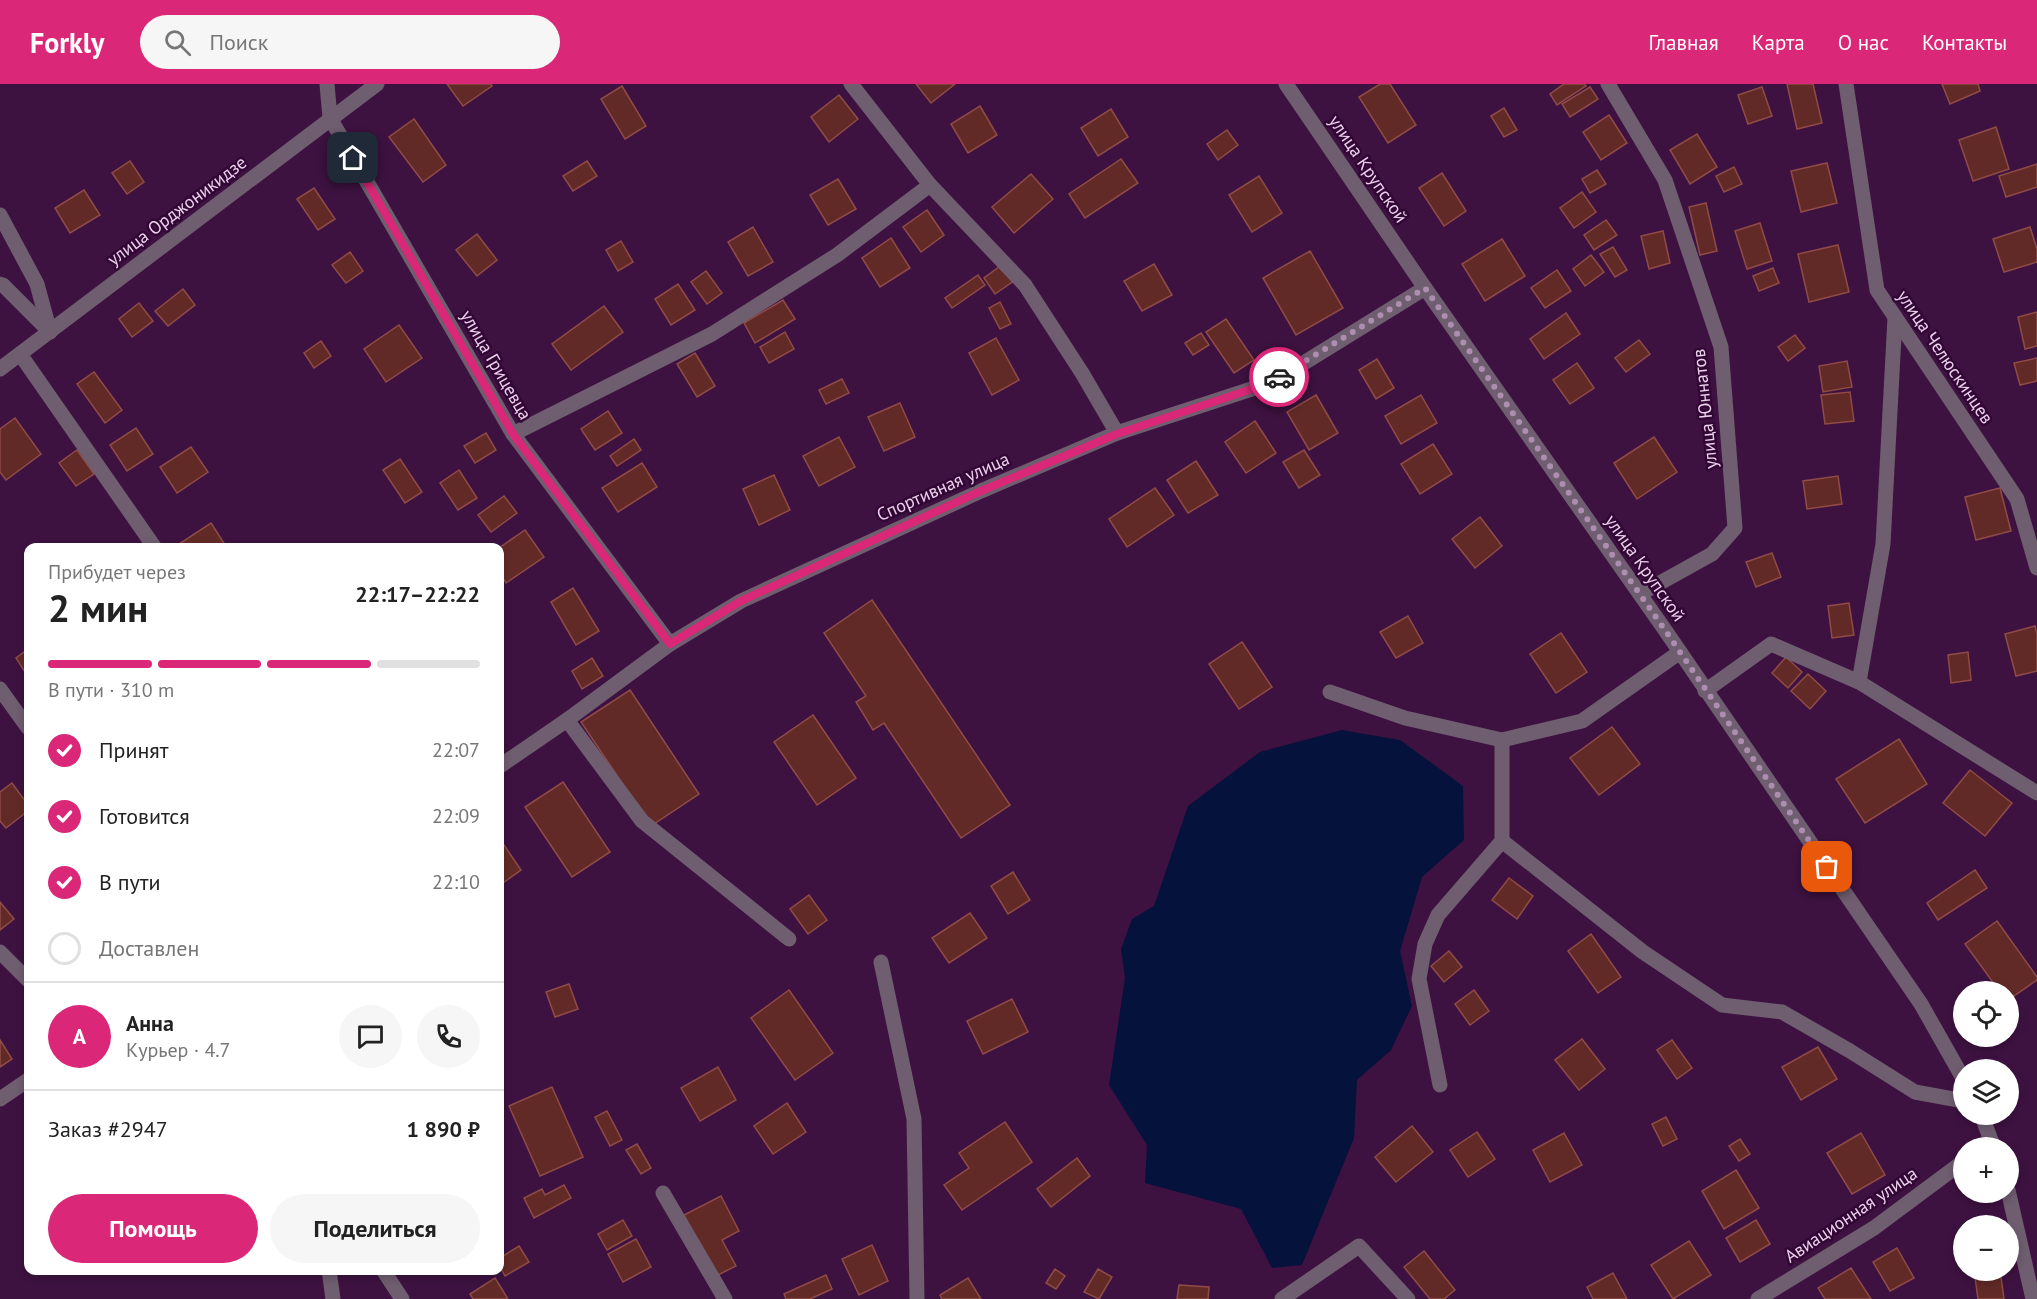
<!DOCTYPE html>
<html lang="ru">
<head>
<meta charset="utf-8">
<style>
	:root { --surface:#fff; --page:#f6f6f6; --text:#222; --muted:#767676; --line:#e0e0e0; --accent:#db2777 }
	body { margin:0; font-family:"PT Sans",sans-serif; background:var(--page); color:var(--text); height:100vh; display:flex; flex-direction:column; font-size:22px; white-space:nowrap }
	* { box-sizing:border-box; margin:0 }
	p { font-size:20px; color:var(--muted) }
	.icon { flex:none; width:33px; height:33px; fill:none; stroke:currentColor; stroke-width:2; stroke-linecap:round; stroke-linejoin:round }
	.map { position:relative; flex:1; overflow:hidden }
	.details { position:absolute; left:24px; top:459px; width:480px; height:732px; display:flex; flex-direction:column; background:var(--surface); border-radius:12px; box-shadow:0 3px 9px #0003 }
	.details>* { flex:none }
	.controls { position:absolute; left:1953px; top:897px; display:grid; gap:12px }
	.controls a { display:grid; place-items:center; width:66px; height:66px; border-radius:50%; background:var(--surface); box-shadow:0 3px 9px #0003; font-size:30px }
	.pin { position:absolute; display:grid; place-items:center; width:51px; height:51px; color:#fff; margin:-26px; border-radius:12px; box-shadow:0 3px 9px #0006 }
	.courier { position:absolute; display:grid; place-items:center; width:60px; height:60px; margin:-30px; border:4px solid #db2777; border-radius:50%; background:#fff; color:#222; box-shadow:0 2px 8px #0007 }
	.headline em { font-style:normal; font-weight:800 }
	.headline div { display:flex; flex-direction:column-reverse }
	.headline { display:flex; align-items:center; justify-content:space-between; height:102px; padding:0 24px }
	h1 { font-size:39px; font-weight:800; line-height:45px }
	.bar { display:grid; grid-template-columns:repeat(4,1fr); gap:9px 6px; align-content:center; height:72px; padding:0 24px }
	.bar i { height:8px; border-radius:4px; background:var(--line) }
	.bar .selected { background:var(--accent) }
	.bar p { grid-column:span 4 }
	.line { display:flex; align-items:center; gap:15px; padding:0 24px; border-top:2px solid var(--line) }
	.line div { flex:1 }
	.round { display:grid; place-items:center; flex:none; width:63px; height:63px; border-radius:32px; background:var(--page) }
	ol { padding:0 24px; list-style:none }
	li { display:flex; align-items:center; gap:18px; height:66px }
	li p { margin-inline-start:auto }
	li .icon { padding:6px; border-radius:50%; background:var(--accent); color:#fff; stroke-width:4 }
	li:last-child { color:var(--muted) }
	li i { width:33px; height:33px; border:3px solid var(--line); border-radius:50% }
	.button { display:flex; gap:12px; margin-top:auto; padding:12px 24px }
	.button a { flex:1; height:69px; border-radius:36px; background:var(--accent); color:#fff; font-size:24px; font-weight:800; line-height:69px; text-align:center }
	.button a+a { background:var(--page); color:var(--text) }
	header { display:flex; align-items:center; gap:36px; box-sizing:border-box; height:84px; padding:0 30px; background:var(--accent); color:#fff }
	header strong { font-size:28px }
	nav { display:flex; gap:33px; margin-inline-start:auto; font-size:21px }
	.search { width:420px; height:54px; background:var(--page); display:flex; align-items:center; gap:15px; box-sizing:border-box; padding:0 21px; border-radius:33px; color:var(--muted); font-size:22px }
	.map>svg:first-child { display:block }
</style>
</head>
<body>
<header>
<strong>Forkly</strong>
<div class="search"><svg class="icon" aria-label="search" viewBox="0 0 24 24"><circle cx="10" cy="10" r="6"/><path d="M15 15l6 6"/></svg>Поиск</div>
<nav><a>Главная</a><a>Карта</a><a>О нас</a><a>Контакты</a></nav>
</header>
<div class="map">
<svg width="2037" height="1215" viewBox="0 0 2037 1215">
	<rect width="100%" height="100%" fill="#3d1240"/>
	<path fill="#05123b" d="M1342 646 1400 656 1463 702 1464 756 1422 793 1400 867 1412 922 1391 966 1357 996 1354 1054 1302 1181 1272 1184 1241 1125 1145 1099 1147 1061 1109 1001 1125 894 1121 865 1132 835 1154 822 1188 722 1260 668Z"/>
	<g fill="#612a27" stroke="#904b47" stroke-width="1.5">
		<path d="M447 0H491L492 2 463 22Z"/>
		<path d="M916 0H955L931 19Z"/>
		<path d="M1380 0H1390L1416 41 1388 59 1359 13Z"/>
		<path d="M1564 0H1584L1586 2 1557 21 1550 10Z"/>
		<path d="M1787 0H1813L1822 39 1797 45Z"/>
		<path d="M1942 0H1978L1980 7 1950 20Z"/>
		<path d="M622 2 646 42 625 55 601 15Z"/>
		<path d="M1590 3 1598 15 1570 33 1562 20Z"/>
		<path d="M1762 3 1772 32 1748 40 1738 11Z"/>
		<path d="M839 11 858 35 829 58 811 33Z"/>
		<path d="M980 22 997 51 968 69 951 40Z"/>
		<path d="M1504 24 1517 46 1504 53 1491 32Z"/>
		<path d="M1111 25 1128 53 1098 72 1081 44Z"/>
		<path d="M1609 31 1627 59 1601 76 1583 48Z"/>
		<path d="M414 35 446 81 423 98 389 53Z"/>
		<path d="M1996 43 2009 85 1973 97 1959 56Z"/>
		<path d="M1227 46 1238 61 1218 76 1207 60Z"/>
		<path d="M1697 50 1717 83 1690 100 1670 66Z"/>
		<path d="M1121 75 1138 99 1085 134 1069 110Z"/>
		<path d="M130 77 144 98 127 110 112 89Z"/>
		<path d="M587 77 597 92 573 107 563 92Z"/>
		<path d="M1827 79 1837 119 1801 128 1791 87Z"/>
		<path d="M2037 80V103L2006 113 1999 92Z"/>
		<path d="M1734 83 1742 100 1724 108 1716 92Z"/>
		<path d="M1597 86 1606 100 1590 109 1582 95Z"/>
		<path d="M1442 89 1466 127 1444 142 1419 104Z"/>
		<path d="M1031 90 1053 115 1014 149 992 123Z"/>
		<path d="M1259 92 1282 129 1252 148 1229 111Z"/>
		<path d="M838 95 856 125 828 141 810 111Z"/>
		<path d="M314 104 335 135 318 146 297 115Z"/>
		<path d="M84 106 100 131 70 149 55 124Z"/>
		<path d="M1582 108 1596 128 1574 144 1560 124Z"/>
		<path d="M1706 119 1717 167 1700 171 1689 123Z"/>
		<path d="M927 126 944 151 921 168 903 143Z"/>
		<path d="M1606 136 1617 151 1594 166 1584 151Z"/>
		<path d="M1760 139 1772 177 1747 185 1735 147Z"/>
		<path d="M753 143 773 178 748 192 728 158Z"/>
		<path d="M2030 143 2037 165V178L2004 188 1993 155Z"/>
		<path d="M1663 147 1670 179 1649 185 1641 152Z"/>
		<path d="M477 150 497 176 477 192 456 166Z"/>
		<path d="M891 154 910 184 880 203 862 174Z"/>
		<path d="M1502 155 1525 192 1485 217 1462 180Z"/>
		<path d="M621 157 633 178 618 187 606 166Z"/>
		<path d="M1838 161 1849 208 1809 218 1798 170Z"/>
		<path d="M1613 163 1627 186 1615 193 1600 170Z"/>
		<path d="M1310 167 1343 224 1296 251 1263 194Z"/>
		<path d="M350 168 363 187 346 199 332 181Z"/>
		<path d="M1591 171 1604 188 1585 202 1573 185Z"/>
		<path d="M1003 180 1015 196 995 210 984 194Z"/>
		<path d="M1154 180 1172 211 1142 227 1124 197Z"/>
		<path d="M1773 184 1779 199 1759 207 1753 192Z"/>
		<path d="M1557 186 1571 207 1545 224 1531 204Z"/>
		<path d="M706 187 722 209 707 220 691 198Z"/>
		<path d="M978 191 985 201 952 224 945 214Z"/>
		<path d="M678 200 695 226 671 241 655 215Z"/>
		<path d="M183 205 195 221 168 242 155 227Z"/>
		<path d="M783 216 795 235 755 259 744 239Z"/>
		<path d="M1000 218 1011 240 1000 245 989 224Z"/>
		<path d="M139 219 153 237 132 253 119 235Z"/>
		<path d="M604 222 623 248 571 286 552 260Z"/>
		<path d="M2037 228V262L2025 265 2018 233Z"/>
		<path d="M1566 229 1580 250 1544 275 1530 255Z"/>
		<path d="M1226 235 1254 276 1234 289 1206 248Z"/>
		<path d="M399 241 422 274 386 298 364 265Z"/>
		<path d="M785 248 794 265 769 279 760 263Z"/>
		<path d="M1201 249 1209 261 1193 271 1185 259Z"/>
		<path d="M1795 251 1805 264 1788 277 1778 263Z"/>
		<path d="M996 254 1019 296 992 311 969 269Z"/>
		<path d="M1639 256 1650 270 1626 288 1615 274Z"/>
		<path d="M321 257 331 272 314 284 304 269Z"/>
		<path d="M695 269 715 302 697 313 677 280Z"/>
		<path d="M2037 274V297L2020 301 2014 279Z"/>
		<path d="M1377 275 1394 304 1376 315 1359 286Z"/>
		<path d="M1847 277 1852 303 1823 308 1819 282Z"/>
		<path d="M1577 279 1594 304 1570 320 1553 296Z"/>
		<path d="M94 288 122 326 105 339 77 300Z"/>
		<path d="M842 295 849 309 826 320 819 306Z"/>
		<path d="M1850 308 1854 337 1825 340 1821 311Z"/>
		<path d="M1316 311 1338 349 1309 366 1287 328Z"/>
		<path d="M1421 311 1437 339 1401 360 1385 332Z"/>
		<path d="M900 319 915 353 884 367 868 333Z"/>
		<path d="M608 327 622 349 595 366 581 345Z"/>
		<path d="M15 334 41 370 6 396 0 388V345Z"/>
		<path d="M1255 337 1276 369 1246 389 1225 358Z"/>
		<path d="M136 344 153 370 127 387 110 361Z"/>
		<path d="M486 349 496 366 475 379 464 362Z"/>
		<path d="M839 353 855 383 819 402 803 372Z"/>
		<path d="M1654 353 1677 388 1637 415 1614 379Z"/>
		<path d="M634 355 641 366 617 382 610 372Z"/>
		<path d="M1433 360 1452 390 1420 410 1401 380Z"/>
		<path d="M191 363 208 388 177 409 160 383Z"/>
		<path d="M77 366 94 390 76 402 59 379Z"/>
		<path d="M1304 366 1320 391 1299 404 1283 378Z"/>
		<path d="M400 375 422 408 405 419 383 386Z"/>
		<path d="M1196 377 1218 411 1188 429 1167 396Z"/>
		<path d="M642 379 657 403 618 428 602 404Z"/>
		<path d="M459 386 477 414 458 426 440 399Z"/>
		<path d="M774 391 790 426 759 441 743 405Z"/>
		<path d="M1838 392 1842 420 1807 425 1803 397Z"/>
		<path d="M1155 404 1174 431 1127 463 1109 435Z"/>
		<path d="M2000 404 2011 447 1976 456 1965 413Z"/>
		<path d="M504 412 517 429 491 448 478 431Z"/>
		<path d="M1480 433 1502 462 1475 484 1452 455Z"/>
		<path d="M211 439 227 464H181L179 460Z"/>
		<path d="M525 446 544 473 506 499 500 489 499 464Z"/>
		<path d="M1772 469 1781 493 1756 503 1746 478Z"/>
		<path d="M573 504 599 547 576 561 551 518Z"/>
		<path d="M872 516 1010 721 961 754 884 639 873 646 856 618 866 612 824 549Z"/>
		<path d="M1849 519 1854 551 1832 554 1828 522Z"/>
		<path d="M1408 532 1423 559 1396 574 1380 548Z"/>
		<path d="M2035 542 2037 550V587L2016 592 2005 550Z"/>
		<path d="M1561 549 1587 588 1556 609 1530 570Z"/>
		<path d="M1242 558 1272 603 1239 625 1209 580Z"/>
		<path d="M28 565V593L16 574Z"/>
		<path d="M1968 568 1971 596 1951 599 1948 571Z"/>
		<path d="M1786 573 1802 588 1788 604 1772 589Z"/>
		<path d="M592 574 603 592 582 605 572 587Z"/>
		<path d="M1808 590 1826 607 1810 625 1791 607Z"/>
		<path d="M630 606 699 710 651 742 581 638Z"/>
		<path d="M813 631 856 694 817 721 774 658Z"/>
		<path d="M1612 643 1640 680 1599 711 1570 674Z"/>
		<path d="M1899 655 1927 700 1865 739 1836 695Z"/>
		<path d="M1970 686 2012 719 1985 752 1943 719Z"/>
		<path d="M563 698 610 768 572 793 525 723Z"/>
		<path d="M12 699 28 721V727L6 744 0 737V708Z"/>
		<path d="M500 755 521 786 500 801Z"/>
		<path d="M1975 786 1987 804 1938 836 1927 819Z"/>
		<path d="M1013 788 1030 816 1008 830 991 802Z"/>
		<path d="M1509 794 1533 812 1517 835 1492 816Z"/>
		<path d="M809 811 827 836 808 850 790 825Z"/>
		<path d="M0 818 14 835 0 846Z"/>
		<path d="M970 829 987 854 949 879 932 854Z"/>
		<path d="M1997 837 2037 893V896L2008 916V908H2000L1965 860Z"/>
		<path d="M1591 850 1621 893 1598 909 1568 867Z"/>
		<path d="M1449 867 1462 883 1444 898 1431 882Z"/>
		<path d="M569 900 578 925 555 933 546 908Z"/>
		<path d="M789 906 833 969 795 996 751 934Z"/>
		<path d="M1474 906 1489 927 1470 941 1455 920Z"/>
		<path d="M1012 915 1028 948 983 970 967 937Z"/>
		<path d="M1582 955 1605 985 1579 1006 1555 976Z"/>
		<path d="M0 956 12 975 0 983Z"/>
		<path d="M1672 956 1692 984 1677 995 1657 966Z"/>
		<path d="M1818 963 1837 995 1801 1016 1782 983Z"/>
		<path d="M718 983 736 1016 700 1037 681 1004Z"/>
		<path d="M552 1003 583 1073 540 1092 509 1022Z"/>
		<path d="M787 1019 806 1048 773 1070 754 1042Z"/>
		<path d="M607 1027 622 1056 610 1062 595 1033Z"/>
		<path d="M1666 1033 1677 1055 1663 1062 1652 1040Z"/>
		<path d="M1005 1038 1032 1078 962 1126 944 1101 969 1084 959 1069Z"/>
		<path d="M1412 1042 1433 1068 1396 1098 1375 1073Z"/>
		<path d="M1477 1048 1495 1075 1468 1093 1450 1066Z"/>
		<path d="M1564 1049 1582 1081 1550 1098 1533 1066Z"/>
		<path d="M1861 1049 1885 1091 1852 1110 1827 1069Z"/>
		<path d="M1740 1055 1750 1070 1739 1077 1729 1062Z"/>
		<path d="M637 1060 651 1084 641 1090 626 1066Z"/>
		<path d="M1077 1074 1090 1092 1051 1123 1037 1105Z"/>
		<path d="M1736 1086 1759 1124 1724 1145 1702 1107Z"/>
		<path d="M564 1101 571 1114 534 1134 524 1114 542 1105 545 1111Z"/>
		<path d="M721 1112 739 1147 722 1156 736 1182 716 1192 684 1131Z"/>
		<path d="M623 1136 632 1152 607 1166 598 1150Z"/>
		<path d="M1756 1136 1770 1160 1740 1178 1726 1154Z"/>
		<path d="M636 1155 651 1183 623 1198 608 1170Z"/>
		<path d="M1689 1157 1711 1191 1673 1215 1651 1181Z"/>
		<path d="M872 1161 888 1197 859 1211 842 1175Z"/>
		<path d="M519 1162 529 1178 505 1192 500 1183V1174Z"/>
		<path d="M1897 1164 1914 1194 1890 1207 1873 1178Z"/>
		<path d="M1424 1167 1455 1206 1444 1215H1430L1404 1183Z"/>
		<path d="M1851 1184 1871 1215H1825L1818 1204Z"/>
		<path d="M1055 1185 1065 1192 1056 1205 1046 1199Z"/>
		<path d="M1098 1185 1112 1193 1099 1215 1084 1208Z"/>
		<path d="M1974 1186H2000L2004 1215H1978Z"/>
		<path d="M1613 1189 1627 1215H1593L1587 1203Z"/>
		<path d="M826 1191 832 1205 810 1215H786L784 1210Z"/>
		<path d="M495 1194 508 1215H473L470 1210Z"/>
		<path d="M968 1194 981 1215H942L940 1211Z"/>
		<path d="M1179 1201 1209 1203 1208 1215H1177Z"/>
	</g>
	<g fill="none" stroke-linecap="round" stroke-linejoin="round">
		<g stroke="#6f5d70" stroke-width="15">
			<path d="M0 200 3 201 50 248"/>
			<path d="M20 270 155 464"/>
			<path d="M1859 598 1883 460 1895 233"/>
			<path d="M1330 608 1405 634 1502 656 1582 637 1680 568"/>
			<path d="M567 636 642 737 789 855"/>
			<path d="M1502 757 1643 868 1722 921 1782 928 1850 967 1915 1008 1964 1017"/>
			<path d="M1440 1001 1419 895 1425 860 1438 831 1502 757V656"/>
			<path d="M663 1109 725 1215"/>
			<path d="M383 1186 402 1215"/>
		</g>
		<g stroke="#6f5d70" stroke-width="15">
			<path d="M327 0 330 34 513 350 670 560"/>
			<path d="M1608 0 1665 96 1721 263 1735 444 1712 470 1640 510"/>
			<path d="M1846 0 1877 206 2017 415 2037 484"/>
			<path d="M930 101 1025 201 1082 289 1117 349"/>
			<path d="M0 131 37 200 50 248"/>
			<path d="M513 350 712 250 837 171 930 101 851 0"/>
			<path d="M1705 607 1771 560 1859 598 2037 709"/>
			<path d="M500 682 567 636 670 560 741 517 981 407 1117 349 1273 298 1425 204"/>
			<path d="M0 868 28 896"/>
			<path d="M881 878 914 1035 917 1215"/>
			<path d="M0 1015 28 996"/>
			<path d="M1282 1215 1359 1162 1408 1215"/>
			<path d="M1758 1215 1874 1144 1964 1077"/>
		</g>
		<g stroke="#6f5d70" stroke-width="15">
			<path d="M1286 0 1425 204 1665 546 1921 920 1964 996"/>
			<path d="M0 285 377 0"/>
			<path d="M0 605 28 644"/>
			<path d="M1981 1030 1994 1064"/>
			<path d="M2008 1106 2033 1215"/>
			<path d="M329 1186 333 1215"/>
		</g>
	</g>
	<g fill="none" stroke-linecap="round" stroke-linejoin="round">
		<path stroke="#ae8eb0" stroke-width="6" stroke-dasharray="0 10.8" d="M1279 293 1425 204 1665 546 1827 783"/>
		<path stroke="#db2777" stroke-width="8" d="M353 74 513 350 670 560 741 517 981 407 1117 350 1273 298 1279 293"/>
	</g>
	<g text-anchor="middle" stroke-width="5" stroke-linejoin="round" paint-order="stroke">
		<g font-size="18" fill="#ebd1ec" stroke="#320736">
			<text transform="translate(1368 85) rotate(56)" y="6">улица Крупской</text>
			<text transform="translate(177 127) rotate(-37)" y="6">улица Орджоникидзе</text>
			<text transform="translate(1945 273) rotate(56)" y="6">улица Челюскинцев</text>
			<text transform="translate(496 281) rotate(60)" y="6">улица Грицевца</text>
			<text transform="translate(1705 325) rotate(-96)" y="6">улица Юннатов</text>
			<text transform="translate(943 403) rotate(-24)" y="6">Спортивная улица</text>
			<text transform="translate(1645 484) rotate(55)" y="6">улица Крупской</text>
			<text transform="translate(1851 1131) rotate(-34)" y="6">Авиационная улица</text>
		</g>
	</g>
</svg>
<div class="controls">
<a><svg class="icon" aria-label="locate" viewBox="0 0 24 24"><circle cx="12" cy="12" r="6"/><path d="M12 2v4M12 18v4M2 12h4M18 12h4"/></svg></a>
<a><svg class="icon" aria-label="layers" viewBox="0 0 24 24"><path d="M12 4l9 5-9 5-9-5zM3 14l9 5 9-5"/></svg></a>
<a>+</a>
<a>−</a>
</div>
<div class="pin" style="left:1827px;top:783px;background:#ea580c"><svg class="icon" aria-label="bag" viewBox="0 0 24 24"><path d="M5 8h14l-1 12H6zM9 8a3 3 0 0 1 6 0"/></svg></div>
<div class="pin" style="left:353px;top:74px;background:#1f2937"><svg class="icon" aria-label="home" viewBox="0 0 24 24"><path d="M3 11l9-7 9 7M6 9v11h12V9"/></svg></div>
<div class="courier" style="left:1279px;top:293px"><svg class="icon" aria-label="car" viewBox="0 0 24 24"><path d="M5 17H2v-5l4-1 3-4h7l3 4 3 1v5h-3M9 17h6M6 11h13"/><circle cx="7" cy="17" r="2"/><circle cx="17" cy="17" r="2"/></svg></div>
<section class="details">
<div class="headline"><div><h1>2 мин</h1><p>Прибудет через</p></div><em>22:17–22:22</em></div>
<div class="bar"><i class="selected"></i><i class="selected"></i><i class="selected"></i><i></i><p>В пути · 310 m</p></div>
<ol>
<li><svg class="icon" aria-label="check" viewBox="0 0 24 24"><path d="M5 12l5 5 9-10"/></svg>Принят<p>22:07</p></li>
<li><svg class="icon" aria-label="check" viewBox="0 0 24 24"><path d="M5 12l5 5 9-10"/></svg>Готовится<p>22:09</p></li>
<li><svg class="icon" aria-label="check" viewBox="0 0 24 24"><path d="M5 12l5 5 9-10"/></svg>В пути<p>22:10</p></li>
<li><i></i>Доставлен</li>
</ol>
<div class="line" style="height:108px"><b class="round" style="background:var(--accent);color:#fff">А</b><div><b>Анна</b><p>Курьер · 4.7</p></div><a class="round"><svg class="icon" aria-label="chat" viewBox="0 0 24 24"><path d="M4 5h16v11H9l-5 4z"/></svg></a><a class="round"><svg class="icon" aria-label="phone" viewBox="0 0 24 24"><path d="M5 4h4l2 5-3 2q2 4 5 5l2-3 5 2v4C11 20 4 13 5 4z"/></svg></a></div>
<div class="line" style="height:78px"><div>Заказ #2947</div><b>1 890 ₽</b></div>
<div class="button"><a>Помощь</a><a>Поделиться</a></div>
</section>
</div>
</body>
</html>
